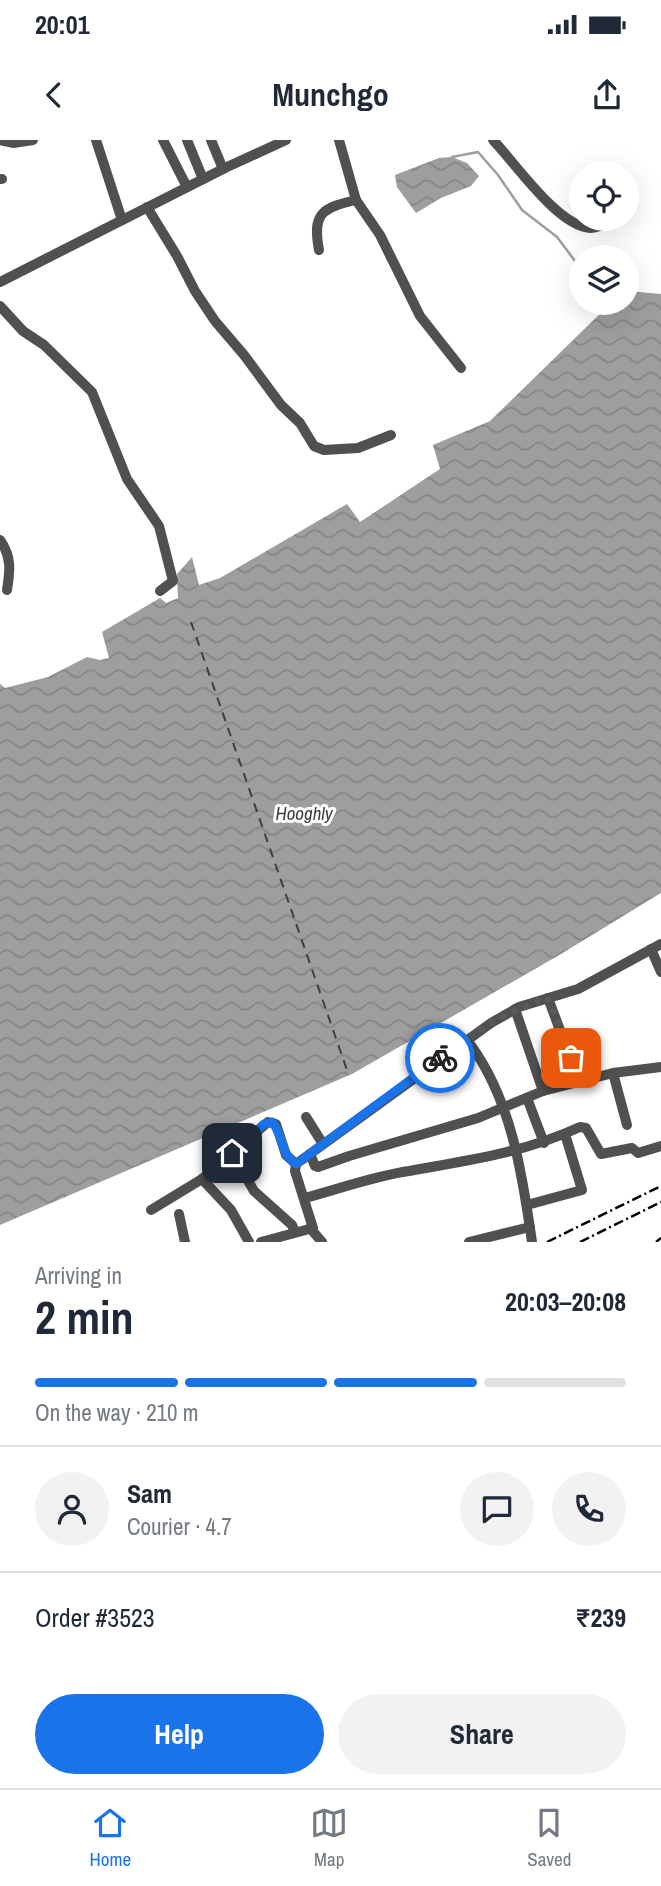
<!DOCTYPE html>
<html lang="en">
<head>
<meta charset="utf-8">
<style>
	:root { --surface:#fff; --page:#f2f2f3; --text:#1f2937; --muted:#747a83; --line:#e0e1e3; --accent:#1a73e8 }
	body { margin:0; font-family:"Archivo Narrow",sans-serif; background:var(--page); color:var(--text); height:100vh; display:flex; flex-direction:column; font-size:26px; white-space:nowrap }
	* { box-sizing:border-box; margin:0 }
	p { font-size:23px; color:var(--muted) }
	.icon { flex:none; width:38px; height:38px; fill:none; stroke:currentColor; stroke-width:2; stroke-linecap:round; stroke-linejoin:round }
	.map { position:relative; height:1102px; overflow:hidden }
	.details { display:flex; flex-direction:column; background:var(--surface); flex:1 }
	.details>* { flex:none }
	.tools { position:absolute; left:569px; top:21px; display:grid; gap:14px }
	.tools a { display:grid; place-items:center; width:70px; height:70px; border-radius:50%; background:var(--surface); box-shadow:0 7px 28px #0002; font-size:35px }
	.pin { position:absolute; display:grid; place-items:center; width:60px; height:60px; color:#fff; margin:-30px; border-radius:14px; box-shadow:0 4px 10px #0006 }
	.courier { position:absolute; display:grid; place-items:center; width:70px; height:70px; margin:-35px; border:5px solid #1a73e8; border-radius:50%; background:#fff; color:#222; box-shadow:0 2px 9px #0007 }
	.summary em { font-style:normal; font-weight:800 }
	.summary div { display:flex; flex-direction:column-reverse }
	.summary { display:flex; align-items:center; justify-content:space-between; height:119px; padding:0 35px }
	h1 { font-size:46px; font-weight:800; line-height:52px }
	.bar { display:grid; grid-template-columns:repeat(4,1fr); gap:10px 7px; align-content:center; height:84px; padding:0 35px }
	.bar i { height:9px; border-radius:5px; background:var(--line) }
	.bar .on { background:var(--accent) }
	.bar p { grid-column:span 4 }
	.line { display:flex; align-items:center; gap:18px; padding:0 35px; border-top:2px solid var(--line) }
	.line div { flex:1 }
	.round { display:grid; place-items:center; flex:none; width:74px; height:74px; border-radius:37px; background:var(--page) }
	.cta { display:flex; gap:14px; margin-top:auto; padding:14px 35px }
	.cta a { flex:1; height:80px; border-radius:42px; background:var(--accent); color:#fff; font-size:28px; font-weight:800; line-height:80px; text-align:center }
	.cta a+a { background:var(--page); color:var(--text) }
	.status { display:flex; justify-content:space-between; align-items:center; height:49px; padding:0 35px; background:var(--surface); direction:ltr }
	.status svg { height:19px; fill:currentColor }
	header { display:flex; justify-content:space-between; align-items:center; height:91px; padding:0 35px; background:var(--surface); font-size:32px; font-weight:800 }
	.tabs { display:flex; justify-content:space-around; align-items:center; height:98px; border-top:2px solid var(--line); background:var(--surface); font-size:19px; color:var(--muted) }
	.tabs a { display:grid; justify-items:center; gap:4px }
	.tabs .on { color:var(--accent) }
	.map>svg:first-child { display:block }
</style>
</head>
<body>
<div class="status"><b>20:01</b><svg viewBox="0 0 49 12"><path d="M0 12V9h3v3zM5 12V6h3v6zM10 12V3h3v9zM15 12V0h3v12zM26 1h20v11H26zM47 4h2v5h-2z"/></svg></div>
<header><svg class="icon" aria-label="back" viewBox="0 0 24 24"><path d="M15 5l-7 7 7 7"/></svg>Munchgo<svg class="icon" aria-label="share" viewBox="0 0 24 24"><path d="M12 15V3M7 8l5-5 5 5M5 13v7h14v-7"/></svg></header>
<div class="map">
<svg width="661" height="1102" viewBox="0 0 661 1102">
	<defs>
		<pattern id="water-waves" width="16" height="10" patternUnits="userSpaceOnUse" patternTransform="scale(1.75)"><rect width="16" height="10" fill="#9e9e9e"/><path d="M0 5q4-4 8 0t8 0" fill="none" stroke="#868686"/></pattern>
	</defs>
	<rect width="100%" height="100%" fill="#fff"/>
	<g fill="url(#water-waves)">
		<path d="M452 17 467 23 479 36 471 46 441 58 416 73 397 47 395 35 439 18Z"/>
		<path d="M627 151 661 154V753L561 814 352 934 0 1085V544L5 548 48 537 87 517 100 520 109 518 102 492 160 458 166 463 178 458 177 434 192 417 199 445 220 438 347 364 360 382 440 329 433 305 490 281 611 163H626Z"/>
	</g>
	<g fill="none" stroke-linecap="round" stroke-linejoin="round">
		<g stroke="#9e9e9e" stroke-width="2.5">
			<path d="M452 17 478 12 498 35 522 70 557 97 581 129"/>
			<path d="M602 163 605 168"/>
		</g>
		<path stroke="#3f3f3f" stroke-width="2" stroke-dasharray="9 7" stroke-linecap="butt" d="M191 482 347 930"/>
		<g stroke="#505050" stroke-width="10">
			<path d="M0 0 13 3 33 0"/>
			<path d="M96 0 122 80"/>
			<path d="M163 0 187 47"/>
			<path d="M187 0 203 39"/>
			<path d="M211 0 223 29"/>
			<path d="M339 0 356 60 380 95 420 176 461 228"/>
			<path d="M493 0C515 23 558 86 590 88 599 88 608 83 616 79"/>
			<path d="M0 39H2"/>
			<path d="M147 67 177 116 195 151 215 181 244 215 281 265 300 283 314 306 324 310 358 308 391 295"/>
			<path d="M319 110C312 73 322 68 356 60"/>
			<path d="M0 142 227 27 286 0"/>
			<path d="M0 166 23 191 44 205 92 252 127 339 159 386 173 441 160 451"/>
			<path d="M0 400C12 417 10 431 7 450"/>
			<path d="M651 809 661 832"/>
			<path d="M548 858 570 917 575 919 583 939"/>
			<path d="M515 869 543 951"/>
			<path d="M467 900C511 957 522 1032 532 1102"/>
			<path d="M613 933 627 985"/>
			<path d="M527 958 544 1003"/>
			<path d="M306 977 323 1004"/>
			<path d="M232 1013 254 1051 292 1085 295 1092"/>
			<path d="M310 1014 315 1026 318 1027 349 1016 478 978 543 951 613 933 661 927"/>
			<path d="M202 1039 231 1070 249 1102"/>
			<path d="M305 1058C339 1049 374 1036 409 1031 470 1020 523 1013 580 987L586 988 601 1014 632 1008 638 1013 661 1006"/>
			<path d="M527 1065 582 1050 565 994"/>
			<path d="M151 1070 202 1039 268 982 276 984 286 1015 296 1024"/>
			<path d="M179 1074 185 1102"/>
			<path d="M310 1088 322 1102"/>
			<path d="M261 1102 313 1088 295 1031 296 1024 491 883 519 867 578 849 661 804"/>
			<path d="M469 1102 530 1087"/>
		</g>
		<g stroke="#000" stroke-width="2.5" stroke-dasharray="10 3.5 2 3.5" stroke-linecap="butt">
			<path d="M547 1102 661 1046"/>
			<path d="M580 1102 661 1062"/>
			<path d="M656 1102 661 1098"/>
		</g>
	</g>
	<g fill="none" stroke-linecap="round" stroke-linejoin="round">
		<path stroke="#595959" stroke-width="7" stroke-dasharray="0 12.6" d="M440 918C474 893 508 870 548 858L571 918"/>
		<path stroke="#1a73e8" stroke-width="9" d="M232 1013 264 984 272 982C283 994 280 1014 296 1024L440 918"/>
	</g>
	<g text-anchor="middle" stroke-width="6" stroke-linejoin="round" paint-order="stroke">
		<g font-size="19" font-style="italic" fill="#3f3f3f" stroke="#fff">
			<text x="304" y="680">Hooghly</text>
		</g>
	</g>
</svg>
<div class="tools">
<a><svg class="icon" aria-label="locate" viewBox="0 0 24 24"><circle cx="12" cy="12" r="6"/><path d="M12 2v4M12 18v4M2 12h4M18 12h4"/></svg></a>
<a><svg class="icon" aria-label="layers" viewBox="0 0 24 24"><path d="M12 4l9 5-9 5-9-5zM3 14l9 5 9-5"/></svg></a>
</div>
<div class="pin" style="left:571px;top:918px;background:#ea580c"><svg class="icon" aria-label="bag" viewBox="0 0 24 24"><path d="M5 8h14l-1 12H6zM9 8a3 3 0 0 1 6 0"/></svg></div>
<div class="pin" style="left:232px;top:1013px;background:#1f2937"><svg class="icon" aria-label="home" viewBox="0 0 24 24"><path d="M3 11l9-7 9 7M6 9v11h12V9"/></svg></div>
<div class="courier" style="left:440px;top:918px"><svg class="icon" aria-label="bike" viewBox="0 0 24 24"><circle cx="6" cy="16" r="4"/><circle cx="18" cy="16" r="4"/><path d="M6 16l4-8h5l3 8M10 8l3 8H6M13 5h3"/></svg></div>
</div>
<section class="details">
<div class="summary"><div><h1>2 min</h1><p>Arriving in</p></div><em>20:03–20:08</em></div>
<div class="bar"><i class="on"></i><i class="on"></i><i class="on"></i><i></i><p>On the way · 210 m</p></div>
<div class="line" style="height:126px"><a class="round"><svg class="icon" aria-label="person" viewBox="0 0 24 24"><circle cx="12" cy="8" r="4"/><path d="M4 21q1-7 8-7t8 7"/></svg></a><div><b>Sam</b><p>Courier · 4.7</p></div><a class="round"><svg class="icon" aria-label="chat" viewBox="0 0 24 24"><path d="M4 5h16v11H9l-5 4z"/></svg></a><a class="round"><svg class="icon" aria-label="phone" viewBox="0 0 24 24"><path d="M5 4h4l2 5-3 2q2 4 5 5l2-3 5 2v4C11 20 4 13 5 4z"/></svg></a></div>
<div class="line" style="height:91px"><div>Order #3523</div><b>₹239</b></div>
<div class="cta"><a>Help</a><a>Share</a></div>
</section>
<nav class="tabs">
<a class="on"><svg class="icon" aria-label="home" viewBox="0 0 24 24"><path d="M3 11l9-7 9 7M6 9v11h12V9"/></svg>Home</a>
<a><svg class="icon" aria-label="map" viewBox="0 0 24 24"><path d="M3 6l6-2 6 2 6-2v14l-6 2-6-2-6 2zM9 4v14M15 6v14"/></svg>Map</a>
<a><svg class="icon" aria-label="saved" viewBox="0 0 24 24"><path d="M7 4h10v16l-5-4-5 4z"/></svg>Saved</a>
</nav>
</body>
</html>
